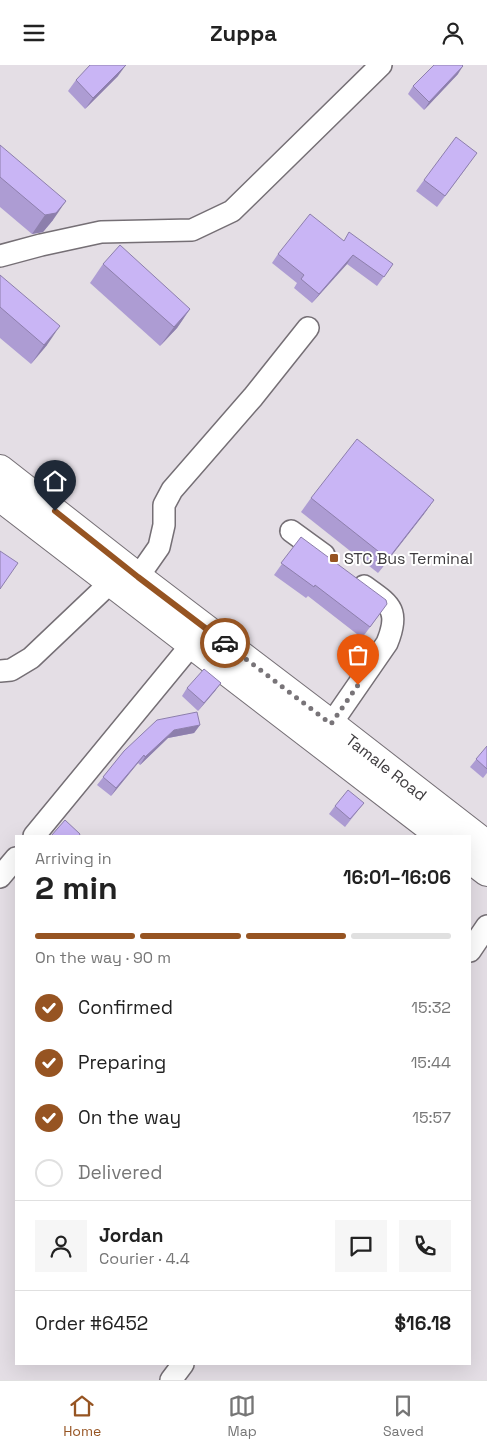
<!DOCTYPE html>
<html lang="en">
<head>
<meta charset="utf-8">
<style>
	:root { --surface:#fff; --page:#f6f6f6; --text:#222; --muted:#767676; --line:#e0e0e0; --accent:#965422 }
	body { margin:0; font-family:"Space Grotesk",sans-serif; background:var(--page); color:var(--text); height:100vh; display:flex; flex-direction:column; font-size:19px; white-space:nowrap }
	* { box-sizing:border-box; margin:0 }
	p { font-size:16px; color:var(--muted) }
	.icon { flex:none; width:28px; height:28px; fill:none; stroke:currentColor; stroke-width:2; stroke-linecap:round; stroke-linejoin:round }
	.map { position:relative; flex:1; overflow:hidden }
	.panel { position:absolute; left:15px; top:770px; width:456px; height:530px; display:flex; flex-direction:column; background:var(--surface); border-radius:0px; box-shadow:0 5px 20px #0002 }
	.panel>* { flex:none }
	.pin { position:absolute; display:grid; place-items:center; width:42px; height:42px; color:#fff; margin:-51px -21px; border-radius:50% 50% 50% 0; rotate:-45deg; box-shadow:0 0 5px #0007 }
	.pin .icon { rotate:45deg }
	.courier { position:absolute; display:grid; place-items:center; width:50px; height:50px; margin:-25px; border:4px solid #965422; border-radius:50%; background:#fff; color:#222; box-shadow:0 1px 6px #0007 }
	.overview em { font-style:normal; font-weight:700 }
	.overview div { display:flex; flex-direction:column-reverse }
	.overview { display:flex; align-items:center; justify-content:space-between; height:85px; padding:0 20px }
	h1 { font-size:32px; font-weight:700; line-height:38px }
	.bar { display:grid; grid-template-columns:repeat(4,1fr); gap:8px 5px; align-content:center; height:60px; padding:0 20px }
	.bar i { height:6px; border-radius:4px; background:var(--line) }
	.bar .selected { background:var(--accent) }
	.bar p { grid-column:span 4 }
	.line { display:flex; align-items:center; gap:12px; padding:0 20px; border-top:1px solid var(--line) }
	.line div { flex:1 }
	.round { display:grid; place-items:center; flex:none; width:52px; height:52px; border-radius:0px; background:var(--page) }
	ol { padding:0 20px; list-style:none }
	li { display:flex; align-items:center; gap:15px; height:55px }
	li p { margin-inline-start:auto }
	li .icon { padding:5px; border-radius:50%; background:var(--accent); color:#fff; stroke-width:4 }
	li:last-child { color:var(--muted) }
	li i { width:28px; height:28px; border:2px solid var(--line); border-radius:50% }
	header { display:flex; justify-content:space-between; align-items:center; height:65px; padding:0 20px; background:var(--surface); font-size:22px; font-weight:700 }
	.tab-bar { display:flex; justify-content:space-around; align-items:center; height:70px; border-top:1px solid var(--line); background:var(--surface); font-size:14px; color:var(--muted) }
	.tab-bar a { display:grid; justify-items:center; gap:2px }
	.tab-bar .selected { color:var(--accent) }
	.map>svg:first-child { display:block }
</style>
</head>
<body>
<header><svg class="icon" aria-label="menu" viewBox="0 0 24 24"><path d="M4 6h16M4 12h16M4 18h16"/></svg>Zuppa<svg class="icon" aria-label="person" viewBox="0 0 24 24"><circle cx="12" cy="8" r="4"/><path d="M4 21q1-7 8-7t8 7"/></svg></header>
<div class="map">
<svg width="487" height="1315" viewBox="0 0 487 1315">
	<rect width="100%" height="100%" fill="#e4dee5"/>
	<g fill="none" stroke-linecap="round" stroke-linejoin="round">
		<g stroke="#756f75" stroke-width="24">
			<g id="minor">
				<path d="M0 191 41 180 101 167 192 165 232 146 381 0"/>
				<path d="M291 466 324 490"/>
				<path d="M138 512 159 482 164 460V440L172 425 253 332 308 263"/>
				<path d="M0 606 11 605 31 593 110 518"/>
				<path d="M331 659 387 578C401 544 389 539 364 521"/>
				<path d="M34 771 192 579"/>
				<path d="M0 812 16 793"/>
				<path d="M470 886 487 861"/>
				<path d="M171 1315 183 1299"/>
			</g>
		</g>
		<g stroke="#756f75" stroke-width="30">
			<g id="highway">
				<path id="s1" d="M0 404 138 512 331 659 487 780"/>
				<path d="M0 432 441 771"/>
				<path d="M470 794 487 807"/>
			</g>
		</g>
		<use href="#minor" stroke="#fff" stroke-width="21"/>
		<use href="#highway" stroke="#fff" stroke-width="28"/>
	</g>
	<g fill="#ad9cd3">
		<path d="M458 9 424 45 408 29 413 21Z"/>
		<path d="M118 11 85 44 68 26 76 15Z"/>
		<path d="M0 80 53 155 43 167 32 169 0 142Z"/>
		<path d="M469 99 437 142 416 126 424 115Z"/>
		<path d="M344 176 393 199 377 221 347 199 312 238 294 223 297 218 272 198 278 189Z"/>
		<path d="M103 199 190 244 177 263 160 281 90 218Z"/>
		<path d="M0 210 47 280 31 299 0 273Z"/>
		<path d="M311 433 434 435 424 449 378 508 301 447Z"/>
		<path d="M301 472 379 550 362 573 308 531 306 533 274 510Z"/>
		<path d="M221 618 215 626 198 646 182 631 187 623Z"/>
		<path d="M200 660 194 668 168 673 140 700 138 698 111 731 97 720 124 686Z"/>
		<path d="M487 681V708L483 713 470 702Z"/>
		<path d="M364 738 345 762 329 749 335 741Z"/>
	</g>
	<g fill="#8d7fac">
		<path d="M126 0 118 11 85 44 93 33Z"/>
		<path d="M463 1 458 9 424 45 429 37Z"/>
		<path d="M66 136 53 155 43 167 32 169 45 150Z"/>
		<path d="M353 190 347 199 312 238 319 229Z"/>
		<path d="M190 244 177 263 160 281 174 262Z"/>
		<path d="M60 261 47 280 31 299 44 280Z"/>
		<path d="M434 435 424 449 378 508 388 494Z"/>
		<path d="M221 618 215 626 198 646 204 638Z"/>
		<path d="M200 660 194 668 168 673 140 700 145 692 174 665Z"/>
		<path d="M144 690 138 698 111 731 116 723Z"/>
	</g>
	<g fill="#c9b5f5" stroke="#8d7fac">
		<path d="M90 0H126L93 33 76 15Z"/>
		<path d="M434 0H462L463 1 429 37 413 21Z"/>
		<path d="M456 72 477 88 445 131 424 115Z"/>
		<path d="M0 80 66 136 56 148 45 150 0 112Z"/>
		<path d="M310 149 344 176 349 167 393 199 384 212 353 190 319 229 301 214 304 210 278 189Z"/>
		<path d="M120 180 190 244 174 262 103 199Z"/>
		<path d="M0 210 60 261 44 280 0 242Z"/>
		<path d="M357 374 434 435 388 494 311 433Z"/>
		<path d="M301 472 386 535 387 539 370 562 315 520 314 522 281 498Z"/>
		<path d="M0 486 18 498 0 524Z"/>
		<path d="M204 604 221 618 204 638 187 623Z"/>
		<path d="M197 647 200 660 174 665 145 692 144 690 116 723 103 712 124 686 157 655Z"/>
		<path d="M487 681V704L476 694Z"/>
		<path d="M348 725 364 738 350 754 335 741Z"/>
		<path d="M65 755 80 769 79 771H51Z"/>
	</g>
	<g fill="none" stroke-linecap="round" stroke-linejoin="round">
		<path stroke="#787478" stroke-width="5" stroke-dasharray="0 9" d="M225 578 331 659 358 620"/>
		<path stroke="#965422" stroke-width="6" d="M55 446 138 512 225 578"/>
	</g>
	<rect fill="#965422" stroke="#fff" stroke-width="2" x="329" y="488" width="10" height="10" rx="2.5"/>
	<g text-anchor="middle" stroke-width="4" stroke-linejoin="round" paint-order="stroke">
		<g font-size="16" fill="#3e3b3e" stroke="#fff" text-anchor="start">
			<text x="344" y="499">STC Bus Terminal</text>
		</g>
		<g font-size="16" fill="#3e3b3e" stroke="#fff">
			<text dy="6" stroke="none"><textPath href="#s1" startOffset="488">Tamale Road</textPath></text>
		</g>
	</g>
</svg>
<div class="pin" style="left:358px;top:620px;background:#ea580c"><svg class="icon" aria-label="bag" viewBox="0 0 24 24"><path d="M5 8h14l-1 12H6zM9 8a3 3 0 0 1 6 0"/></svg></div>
<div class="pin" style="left:55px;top:446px;background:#1f2937"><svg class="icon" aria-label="home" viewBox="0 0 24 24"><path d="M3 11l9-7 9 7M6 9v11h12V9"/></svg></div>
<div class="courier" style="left:225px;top:578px"><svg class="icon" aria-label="car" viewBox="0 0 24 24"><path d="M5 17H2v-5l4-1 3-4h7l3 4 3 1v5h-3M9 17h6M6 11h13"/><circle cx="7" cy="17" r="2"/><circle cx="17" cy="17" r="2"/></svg></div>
<section class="panel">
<div class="overview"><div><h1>2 min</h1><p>Arriving in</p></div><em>16:01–16:06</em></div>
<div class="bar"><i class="selected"></i><i class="selected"></i><i class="selected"></i><i></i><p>On the way · 90 m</p></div>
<ol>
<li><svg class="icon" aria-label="check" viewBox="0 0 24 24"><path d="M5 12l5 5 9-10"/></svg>Confirmed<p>15:32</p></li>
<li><svg class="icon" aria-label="check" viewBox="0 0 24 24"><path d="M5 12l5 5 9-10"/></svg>Preparing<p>15:44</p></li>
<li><svg class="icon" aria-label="check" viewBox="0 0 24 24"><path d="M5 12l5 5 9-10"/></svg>On the way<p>15:57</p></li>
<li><i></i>Delivered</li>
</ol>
<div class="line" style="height:90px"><a class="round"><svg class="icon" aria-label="person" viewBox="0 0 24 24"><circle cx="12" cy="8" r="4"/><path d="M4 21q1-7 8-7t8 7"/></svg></a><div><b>Jordan</b><p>Courier · 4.4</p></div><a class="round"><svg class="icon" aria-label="chat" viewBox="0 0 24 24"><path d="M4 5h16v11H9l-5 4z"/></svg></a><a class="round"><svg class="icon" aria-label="phone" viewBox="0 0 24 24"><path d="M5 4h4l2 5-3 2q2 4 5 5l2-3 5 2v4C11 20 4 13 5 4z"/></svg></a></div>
<div class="line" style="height:65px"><div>Order #6452</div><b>$16.18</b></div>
</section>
</div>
<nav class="tab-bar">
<a class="selected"><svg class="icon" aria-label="home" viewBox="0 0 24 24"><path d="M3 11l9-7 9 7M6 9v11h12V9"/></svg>Home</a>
<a><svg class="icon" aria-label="map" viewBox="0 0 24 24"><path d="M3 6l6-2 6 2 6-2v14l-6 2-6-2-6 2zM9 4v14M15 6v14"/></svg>Map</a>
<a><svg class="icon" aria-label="saved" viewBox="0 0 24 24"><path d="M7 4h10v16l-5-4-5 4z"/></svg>Saved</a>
</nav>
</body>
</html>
